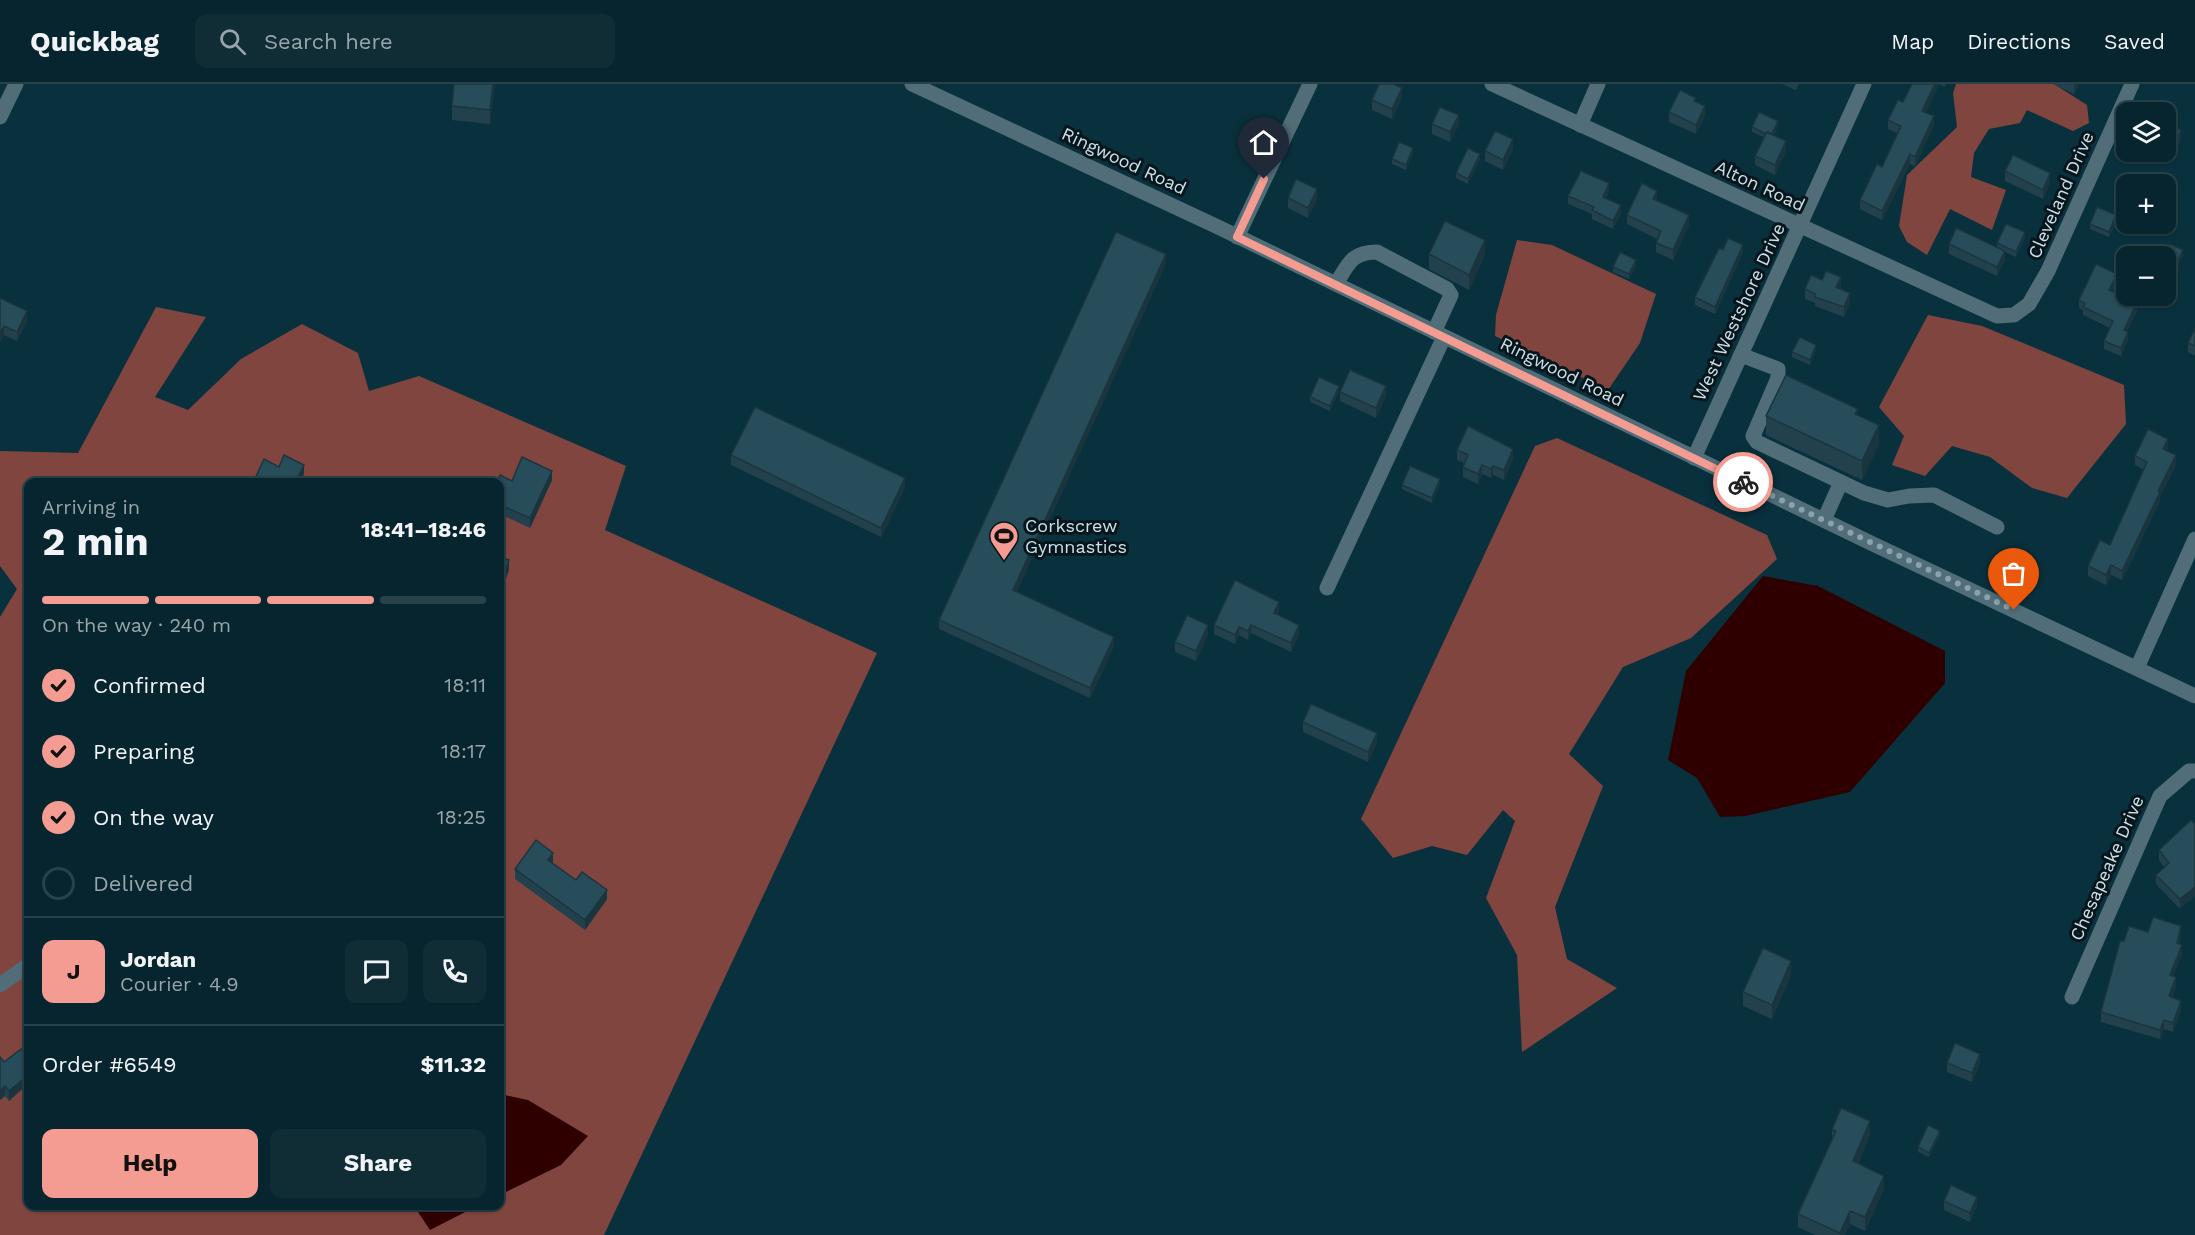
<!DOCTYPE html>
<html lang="en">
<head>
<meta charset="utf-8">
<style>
	:root { --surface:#07252e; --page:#102d36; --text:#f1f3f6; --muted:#98a5aa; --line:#28424a; --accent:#f59c92 }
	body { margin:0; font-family:"Work Sans",sans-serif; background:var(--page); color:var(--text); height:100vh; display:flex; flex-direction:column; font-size:22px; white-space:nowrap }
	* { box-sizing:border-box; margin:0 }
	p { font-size:20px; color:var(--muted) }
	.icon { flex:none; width:33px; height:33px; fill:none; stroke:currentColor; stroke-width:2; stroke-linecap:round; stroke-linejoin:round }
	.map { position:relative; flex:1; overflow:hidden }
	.side { position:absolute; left:24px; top:394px; width:480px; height:732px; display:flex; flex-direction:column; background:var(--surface); border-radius:12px; box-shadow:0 2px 4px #0004,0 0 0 2px var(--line) }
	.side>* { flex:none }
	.buttons { position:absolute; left:2116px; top:18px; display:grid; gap:12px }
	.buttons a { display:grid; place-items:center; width:60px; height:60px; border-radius:12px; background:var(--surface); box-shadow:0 2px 4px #0004,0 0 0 2px var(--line); font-size:30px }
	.pin { position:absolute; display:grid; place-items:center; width:51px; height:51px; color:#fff; margin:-62px -26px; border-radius:50% 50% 50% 0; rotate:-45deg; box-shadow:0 0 6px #0007 }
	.pin .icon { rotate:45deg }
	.courier { position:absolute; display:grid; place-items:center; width:60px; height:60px; margin:-30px; border:4px solid #f59c92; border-radius:50%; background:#fff; color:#222; box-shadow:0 2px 8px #0007 }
	.headline em { font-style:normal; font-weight:700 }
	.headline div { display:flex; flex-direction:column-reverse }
	.headline { display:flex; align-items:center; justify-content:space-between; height:102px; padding:0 18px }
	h1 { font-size:39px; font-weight:700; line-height:45px }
	.bar { display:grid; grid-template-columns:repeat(4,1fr); gap:9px 6px; align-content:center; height:72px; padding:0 18px }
	.bar i { height:8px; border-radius:4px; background:var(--line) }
	.bar .current { background:var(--accent) }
	.bar p { grid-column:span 4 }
	.line { display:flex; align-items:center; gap:15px; padding:0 18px; border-top:2px solid var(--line) }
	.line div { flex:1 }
	.round { display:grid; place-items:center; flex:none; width:63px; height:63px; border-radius:12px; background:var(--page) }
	ol { padding:0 18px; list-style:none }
	li { display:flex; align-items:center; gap:18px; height:66px }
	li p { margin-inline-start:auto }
	li .icon { padding:6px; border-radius:50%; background:var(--accent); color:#111; stroke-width:4 }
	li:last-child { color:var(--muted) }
	li i { width:33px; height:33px; border:3px solid var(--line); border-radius:50% }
	.button { display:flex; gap:12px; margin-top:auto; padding:12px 18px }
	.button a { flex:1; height:69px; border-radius:12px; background:var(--accent); color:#111; font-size:24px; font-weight:700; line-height:69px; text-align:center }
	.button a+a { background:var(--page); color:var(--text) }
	header { display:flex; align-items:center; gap:36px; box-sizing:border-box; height:84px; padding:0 30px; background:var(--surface); border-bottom:2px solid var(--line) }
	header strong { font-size:28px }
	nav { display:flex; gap:33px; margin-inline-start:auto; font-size:21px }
	.search { width:420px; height:54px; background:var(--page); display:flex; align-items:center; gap:15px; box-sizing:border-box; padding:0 21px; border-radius:12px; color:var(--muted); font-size:22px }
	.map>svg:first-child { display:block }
</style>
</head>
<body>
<header>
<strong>Quickbag</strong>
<div class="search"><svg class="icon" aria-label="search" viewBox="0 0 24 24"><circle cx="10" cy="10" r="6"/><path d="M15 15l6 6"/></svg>Search here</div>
<nav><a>Map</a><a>Directions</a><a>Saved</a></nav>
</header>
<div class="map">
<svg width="2195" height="1151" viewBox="0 0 2195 1151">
	<rect width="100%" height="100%" fill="#09313d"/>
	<g fill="#80453f" fill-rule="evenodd">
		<path d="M1956 0H2054L2087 21 2089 39 2073 47 2027 26 2020 39 1989 45 1974 69 1971 93 2006 106 1992 146 1950 125 1927 171 1907 158 1899 142 1907 91 1957 43 1953 9Z"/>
		<path d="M1517 156 1552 161 1656 210 1640 259 1608 306 1495 252 1496 231Z"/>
		<path d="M156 223 206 233 155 313 188 326 241 275 302 240 358 269 369 307 419 292 626 382 605 446 877 569 604 1151H0V533L17 505 0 482V367L78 369ZM28 399H500V1122H28Z"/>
		<path d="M1928 231 1982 242 2124 301 2126 340 2067 414 2032 404 1990 373 1952 362 1925 392 1892 381 1904 352 1879 323Z"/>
		<path d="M1557 354 1767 451 1777 475 1691 554 1623 583 1569 670 1603 702 1555 823 1567 875 1617 904 1522 968 1517 871 1486 814 1515 737 1503 726 1467 771 1432 762 1393 774 1361 735 1535 362Z"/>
	</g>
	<g fill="#2f0000">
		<path d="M1763 492 1818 502 1945 567V599L1850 708 1745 732 1720 733 1697 694 1668 676 1686 587Z"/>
		<path d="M500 1010 528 1016 588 1052 561 1081 500 1111Z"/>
		<path d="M414 1122H477L430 1146Z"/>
	</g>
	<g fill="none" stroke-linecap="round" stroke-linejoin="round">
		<g stroke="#506d78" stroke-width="15">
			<path d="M912 0 1218 143 1875 461 2195 612"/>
			<path d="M1492 0 1997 232 2014 231 2029 220 2048 187 2132 0"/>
			<path d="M0 33 16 0"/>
			<path d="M1580 41 1598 0"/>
			<path d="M1237 153 1310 0"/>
			<path d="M1336 200C1348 181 1351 168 1377 168L1447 205 1451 211 1434 248"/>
			<path d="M1741 271 1778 285V294L1753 352 1757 358 1864 409 1888 416 1909 412 1934 411 1997 443"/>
			<path d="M1694 374 1864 0"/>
			<path d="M1824 436 1841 398"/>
			<path d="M1327 504 1444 253"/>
			<path d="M2137 584 2195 455"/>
			<path d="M0 901 28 881"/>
			<path d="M2072 913 2160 712 2189 687H2195"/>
		</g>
	</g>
	<g fill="#22414d">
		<path d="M454 0H495L490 40 452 36V22Z"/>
		<path d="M1782 0H1799L1796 6Z"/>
		<path d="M1912 0H1946L1945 3 1939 0 1926 28 1934 41 1915 82 1910 80 1882 136 1860 125V116L1882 83 1897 49 1888 45V36L1903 18Z"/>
		<path d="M2053 0H2079L2074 10Z"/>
		<path d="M1402 13 1392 35 1372 26V16Z"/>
		<path d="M1696 18 1705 32 1696 50 1669 38V28Z"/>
		<path d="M2166 39 2181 55 2175 70 2169 67 2166 74 2152 68H2166Z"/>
		<path d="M1432 40H1459L1450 58 1432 50Z"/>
		<path d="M1778 42 1774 51 1786 67 1775 91 1755 81V72L1764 53 1752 48V43Z"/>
		<path d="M1513 65 1503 86 1485 77V67Z"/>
		<path d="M1413 69 1406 86 1392 80V75Z"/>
		<path d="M1480 75 1468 100 1456 94V89Z"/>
		<path d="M2005 87 2050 99 2043 115 2005 97Z"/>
		<path d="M2130 91 2152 99V100H2127V123L2122 121V111Z"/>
		<path d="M1609 107 1606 114 1621 129 1613 145 1592 135V130L1568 120V112Z"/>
		<path d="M1288 114 1317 115 1308 134 1288 124Z"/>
		<path d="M1657 116V117L1689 141 1673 176 1656 168V159L1657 155 1627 140V131Z"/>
		<path d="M2116 136 2109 153 2090 145V140Z"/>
		<path d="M2025 153 2016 173 2005 168V176L1997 192 1949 170V160L1997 163V159Z"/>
		<path d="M1723 166 1743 168 1715 230 1695 221V213Z"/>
		<path d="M1429 170H1485L1469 206 1429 185Z"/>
		<path d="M2183 171 2177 184 2166 179V172Z"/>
		<path d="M1166 180 1016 508 1114 562 1090 614 939 545V536Z"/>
		<path d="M1636 181 1629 195 1613 188V183Z"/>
		<path d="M1822 196 1841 203 1840 204 1850 218 1844 233 1815 222V219L1805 215V205Z"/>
		<path d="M2117 198 2112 207 2137 226 2127 247 2128 256 2121 272 2104 265V257L2110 244 2083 231V226L2079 224V216Z"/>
		<path d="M0 214 27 237 17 257 4 251Z"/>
		<path d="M2195 244V272L2188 268V259Z"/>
		<path d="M1816 266 1810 281 1792 273V268Z"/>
		<path d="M1339 307 1330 327 1310 318V313Z"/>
		<path d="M1340 308 1386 312 1376 334 1340 317Z"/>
		<path d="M1858 331 1879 360 1862 396 1766 351V332Z"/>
		<path d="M2168 364 2166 367 2176 381 2160 412V417L2122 496 2111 491 2106 501 2088 492V482L2110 461 2144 386 2135 381V372Z"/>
		<path d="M1457 366 1513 375 1504 396 1493 391 1491 394 1482 390 1478 400 1463 393V383L1464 379 1457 376Z"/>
		<path d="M731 371 905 404 881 453 731 381Z"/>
		<path d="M552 396 530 444 500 430V399L512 397Z"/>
		<path d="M1440 400 1432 419 1402 405V401Z"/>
		<path d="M1279 527 1277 531 1299 550 1291 568 1251 549 1248 556 1239 551 1235 560 1214 550V541Z"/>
		<path d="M1208 550 1196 577 1175 568V558Z"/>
		<path d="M1303 638 1377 659 1368 678 1303 648Z"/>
		<path d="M2191 736 2180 825 2156 800V791L2164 783 2159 776V766Z"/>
		<path d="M553 778V779L576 796 607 815 585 846 515 795V785Z"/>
		<path d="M2148 848 2181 851 2179 860 2182 870 2173 892 2176 902 2172 914 2181 926 2173 948 2164 945 2160 955 2101 938V928Z"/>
		<path d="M1791 891 1772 935 1743 922V908Z"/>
		<path d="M21 965 9 1017 5 1012 0 1016V973L4 978Z"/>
		<path d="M1947 979H1980L1972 998 1947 988Z"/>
		<path d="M1832 1046 1870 1050 1858 1080 1884 1105 1865 1147 1850 1140 1845 1151H1815L1798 1143V1130L1832 1055Z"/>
		<path d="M1940 1051 1929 1073 1918 1068V1063Z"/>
		<path d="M1944 1117 1977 1122 1970 1138 1944 1126Z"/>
	</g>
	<g fill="#1b353f">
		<path d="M493 0H495L490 40V26Z"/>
		<path d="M1935 0H1939L1922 36V27Z"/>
		<path d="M2075 0H2079L2074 10V2Z"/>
		<path d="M1402 4V13L1392 35V25Z"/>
		<path d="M1705 22V32L1696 50V41Z"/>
		<path d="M1459 31V40L1450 58V48Z"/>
		<path d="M1934 32V41L1915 82V73Z"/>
		<path d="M1778 37V42L1771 57V52Z"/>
		<path d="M2181 46V55L2175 70V60Z"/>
		<path d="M1513 55V65L1503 86V76Z"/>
		<path d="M1786 57V67L1775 91V81Z"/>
		<path d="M2169 57V67L2166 74V64Z"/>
		<path d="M1413 64V69L1406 86V81Z"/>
		<path d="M1480 70V75L1468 100V95Z"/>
		<path d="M1910 70V80L1882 136V127Z"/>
		<path d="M2050 89V99L2043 115V106Z"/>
		<path d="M1609 99V107L1603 121V113Z"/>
		<path d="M1317 105V115L1308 134V124Z"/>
		<path d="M1657 107V116L1653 125V115Z"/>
		<path d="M1621 121V129L1613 145V137Z"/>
		<path d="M1689 131V141L1673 176V166Z"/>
		<path d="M2116 131V136L2109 153V148Z"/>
		<path d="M2025 148V153L2016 173V168Z"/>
		<path d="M1485 156V170L1469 206V191Z"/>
		<path d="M1743 161V168L1715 230V223Z"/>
		<path d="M2183 166V171L2177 184V179Z"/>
		<path d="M2005 167V176L1997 192V183Z"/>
		<path d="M1166 170V180L1013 516V506Z"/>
		<path d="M1636 176V181L1629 195V190Z"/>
		<path d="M2117 190V198L2109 214V206Z"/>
		<path d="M1841 193V203L1836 212V203Z"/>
		<path d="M1850 209V218L1844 233V223Z"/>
		<path d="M2137 218V226L2124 254V246Z"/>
		<path d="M27 227V237L17 257V248Z"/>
		<path d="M4 242V251L0 259V249Z"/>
		<path d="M2128 248V256L2121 272V264Z"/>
		<path d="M1816 261V266L1810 281V276Z"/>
		<path d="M1339 302V307L1330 327V322Z"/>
		<path d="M1386 302V312L1376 334V324Z"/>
		<path d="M1879 341V360L1862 396V377Z"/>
		<path d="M2168 355V364L2163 374V365Z"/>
		<path d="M1513 365V375L1504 396V386Z"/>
		<path d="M2176 371V381L2160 412V417L2122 496V487L2158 407Z"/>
		<path d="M304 381V390L300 399H295Z"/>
		<path d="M1482 381V390L1478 400V390Z"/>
		<path d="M1493 382V391L1491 394V385Z"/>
		<path d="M552 387V396L530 444V434Z"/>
		<path d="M905 394V404L881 453V444Z"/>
		<path d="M1440 395V400L1432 419V414Z"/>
		<path d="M509 476V486L500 512V503Z"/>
		<path d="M2111 481V491L2106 501V491Z"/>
		<path d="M1279 518V527L1274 538V529Z"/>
		<path d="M1208 541V550L1196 577V567Z"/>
		<path d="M1251 541V549L1248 556V547Z"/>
		<path d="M1299 541V550L1291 568V559Z"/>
		<path d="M1239 543V551L1235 560V551Z"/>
		<path d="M1114 553V562L1090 614V604Z"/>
		<path d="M1377 649V659L1368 678V668Z"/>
		<path d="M553 769V778L548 785V776Z"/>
		<path d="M2195 803V812L2180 825V815Z"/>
		<path d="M607 806V815L585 846V836Z"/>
		<path d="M2181 842V851L2177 868V859Z"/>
		<path d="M2182 861V870L2170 901V891Z"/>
		<path d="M1791 877V891L1772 935V921Z"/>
		<path d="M2176 893V902L2169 922V912Z"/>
		<path d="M2181 917V926L2173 948V939Z"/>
		<path d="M2164 936V945L2160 955V946Z"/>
		<path d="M1980 970V979L1972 998V989Z"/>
		<path d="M28 991V1000L9 1017V1007Z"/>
		<path d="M5 1002V1012L0 1016V1007Z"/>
		<path d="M1870 1037V1050L1853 1091V1077Z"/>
		<path d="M1940 1047V1051L1929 1073V1069Z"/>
		<path d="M1884 1092V1105L1865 1147V1133Z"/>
		<path d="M1977 1113V1122L1970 1138V1129Z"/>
		<path d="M1850 1127V1140L1845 1151H1840V1149Z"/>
	</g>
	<g fill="#274c5a" stroke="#1b353f" stroke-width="1.5">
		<path d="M454 0H493L490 26 452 22Z"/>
		<path d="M1379 0H1393L1402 4 1392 25 1372 16Z"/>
		<path d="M1912 0H1935L1922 27 1934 32 1915 73 1910 70 1882 127 1860 116 1877 80 1882 83 1901 42 1888 36 1898 16 1903 18Z"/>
		<path d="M1680 6 1696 14 1694 17 1705 22 1696 41 1669 28Z"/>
		<path d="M1440 23 1459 31 1450 48 1432 40Z"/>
		<path d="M1759 28 1778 37 1772 50 1767 48 1766 50 1752 43Z"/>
		<path d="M2166 39 2181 46 2175 60 2169 57 2166 64Z"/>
		<path d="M1495 47 1513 55 1503 76 1485 67Z"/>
		<path d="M1767 48 1786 57 1775 81 1755 72Z"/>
		<path d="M1399 58 1413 64 1406 81 1392 75Z"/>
		<path d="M1468 64 1480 70 1468 95 1456 89Z"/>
		<path d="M2013 71 2050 89 2043 106 2005 87Z"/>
		<path d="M1581 87 1609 99 1603 113 1621 121 1613 137 1592 126 1594 123 1568 112Z"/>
		<path d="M2130 91 2152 99V100H2127V113L2122 111Z"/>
		<path d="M1296 95 1317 105 1308 124 1288 114Z"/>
		<path d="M1642 99 1657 107 1653 115 1689 131 1673 166 1656 159 1661 147 1627 131Z"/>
		<path d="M2097 123 2116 131 2109 148 2090 140Z"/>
		<path d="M1445 137 1485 156 1469 191 1429 170Z"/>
		<path d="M2006 140 2025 148 2016 168 1997 159Z"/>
		<path d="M1956 144 2005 167 1997 183 1949 160Z"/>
		<path d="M1116 148 1166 170 1013 506 1114 553 1090 604 939 536Z"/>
		<path d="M1728 154 1743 161 1715 223 1695 213 1719 164 1723 166Z"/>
		<path d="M2170 160 2183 166 2177 179 2166 174V172H2164Z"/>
		<path d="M1620 168 1636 176 1629 190 1613 183Z"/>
		<path d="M2096 180 2117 190 2109 206 2137 218 2124 246 2128 248 2121 264 2104 257 2113 237 2083 223 2085 219 2079 216Z"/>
		<path d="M1826 187 1841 193 1836 203 1850 209 1844 223 1815 213V210L1805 205 1811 191 1822 196Z"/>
		<path d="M0 214 27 227 17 248 4 242 0 249Z"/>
		<path d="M2195 244V262L2188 259Z"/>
		<path d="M1800 253 1816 261 1810 276 1792 268Z"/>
		<path d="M1350 286 1386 302 1376 324 1340 308Z"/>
		<path d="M1786 291 1858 325 1855 330 1879 341 1862 377 1766 332Z"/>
		<path d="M1319 293 1339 302 1330 322 1310 313Z"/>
		<path d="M755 323 905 394 881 444 731 371Z"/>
		<path d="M1468 342 1513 365 1504 386 1493 382 1491 385 1482 381 1478 390 1463 383 1468 371 1457 366Z"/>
		<path d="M2148 345 2168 355 2163 365 2176 371 2158 407 2160 408 2122 487 2111 481 2106 491 2088 482 2100 456 2110 461 2147 378 2135 372Z"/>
		<path d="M284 371 304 381 295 399H288L281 395 279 399H253L264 375 279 383Z"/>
		<path d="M522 373 552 387 530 434 500 421V399H497L500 391 512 397Z"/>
		<path d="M1410 382 1440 395 1432 414 1402 401Z"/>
		<path d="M500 473 509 476 500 503Z"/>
		<path d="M1235 496 1279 518 1274 529 1299 541 1291 559 1251 541 1248 547 1239 543 1235 551 1214 541Z"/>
		<path d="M1187 531 1208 541 1196 567 1175 558Z"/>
		<path d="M1311 620 1377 649 1368 668 1303 638Z"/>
		<path d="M2191 736 2195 740V803L2180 815 2156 791 2169 779 2159 766Z"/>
		<path d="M536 756 553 769 548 776 576 796 582 788 607 806 585 836 515 785Z"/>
		<path d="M2153 833 2181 842 2177 859 2182 861 2170 891 2176 893 2169 912 2181 917 2173 939 2164 936 2160 946 2101 928 2120 857H2124L2129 842 2148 848Z"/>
		<path d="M1763 864 1791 877 1772 921 1743 908Z"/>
		<path d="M1955 959 1980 970 1972 989 1947 979Z"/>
		<path d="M21 965 28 975V991L9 1007 5 1002 0 1007V973L4 978Z"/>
		<path d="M1841 1024 1870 1037 1853 1077 1884 1092 1865 1133 1850 1127 1840 1149 1798 1130 1836 1047 1832 1046Z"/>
		<path d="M1928 1041 1940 1047 1929 1069 1918 1063Z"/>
		<path d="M1951 1101 1977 1113 1970 1129 1944 1117Z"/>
	</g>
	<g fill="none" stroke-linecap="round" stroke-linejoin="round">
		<path stroke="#88a3ac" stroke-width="6" stroke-dasharray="0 10.8" d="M1743 398 2014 526"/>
		<path stroke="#f59c92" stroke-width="8" d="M1264 95 1237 153 1743 398"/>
	</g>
	<defs>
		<g id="stadium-pin" transform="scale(1.5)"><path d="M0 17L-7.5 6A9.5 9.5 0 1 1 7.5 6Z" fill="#f59c92" stroke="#07161c"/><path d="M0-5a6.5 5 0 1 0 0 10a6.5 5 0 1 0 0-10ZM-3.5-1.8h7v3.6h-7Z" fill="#111"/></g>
	</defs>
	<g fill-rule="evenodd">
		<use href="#stadium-pin" x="1004" y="452"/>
	</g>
	<g text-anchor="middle" stroke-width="6" stroke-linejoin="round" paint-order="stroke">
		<g font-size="18" fill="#cce0e8" stroke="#07161c">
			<text transform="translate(1124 77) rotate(25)" y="6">Ringwood Road</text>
			<text transform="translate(1760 102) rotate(25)" y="6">Alton Road</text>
			<text transform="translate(2061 111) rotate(-66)" y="6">Cleveland Drive</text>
			<text transform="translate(1739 228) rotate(-65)" y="6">West Westshore Drive</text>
			<text transform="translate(1562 288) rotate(26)" y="6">Ringwood Road</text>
			<text transform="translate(2107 784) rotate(-66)" y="6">Chesapeake Drive</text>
		</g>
		<g font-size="18" fill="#cce0e8" stroke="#07161c" text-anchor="start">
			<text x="1025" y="448">Corkscrew<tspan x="1025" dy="21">Gymnastics</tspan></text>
		</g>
	</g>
</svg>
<div class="buttons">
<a><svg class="icon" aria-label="layers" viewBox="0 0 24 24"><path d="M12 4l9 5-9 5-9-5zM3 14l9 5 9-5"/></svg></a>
<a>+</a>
<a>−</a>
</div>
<div class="pin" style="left:2014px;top:526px;background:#ea580c"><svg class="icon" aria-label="bag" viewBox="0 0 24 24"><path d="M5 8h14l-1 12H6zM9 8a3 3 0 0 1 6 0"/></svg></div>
<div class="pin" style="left:1264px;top:95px;background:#1f2937"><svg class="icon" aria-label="home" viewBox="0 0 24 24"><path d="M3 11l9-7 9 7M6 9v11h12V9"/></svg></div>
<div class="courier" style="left:1743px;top:398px"><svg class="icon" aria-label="bike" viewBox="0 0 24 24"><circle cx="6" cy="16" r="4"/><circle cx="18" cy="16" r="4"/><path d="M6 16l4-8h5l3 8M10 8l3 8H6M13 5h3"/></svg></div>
<section class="side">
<div class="headline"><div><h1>2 min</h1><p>Arriving in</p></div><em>18:41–18:46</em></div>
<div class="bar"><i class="current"></i><i class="current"></i><i class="current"></i><i></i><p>On the way · 240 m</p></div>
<ol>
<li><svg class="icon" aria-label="check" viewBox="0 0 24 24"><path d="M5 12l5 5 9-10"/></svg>Confirmed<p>18:11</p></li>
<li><svg class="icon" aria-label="check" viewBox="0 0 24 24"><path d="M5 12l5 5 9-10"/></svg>Preparing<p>18:17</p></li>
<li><svg class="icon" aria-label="check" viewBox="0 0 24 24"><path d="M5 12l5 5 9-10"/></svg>On the way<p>18:25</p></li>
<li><i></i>Delivered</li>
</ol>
<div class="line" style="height:108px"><b class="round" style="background:var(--accent);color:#111">J</b><div><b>Jordan</b><p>Courier · 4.9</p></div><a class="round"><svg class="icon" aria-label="chat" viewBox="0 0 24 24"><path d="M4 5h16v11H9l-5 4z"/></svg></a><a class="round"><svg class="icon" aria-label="phone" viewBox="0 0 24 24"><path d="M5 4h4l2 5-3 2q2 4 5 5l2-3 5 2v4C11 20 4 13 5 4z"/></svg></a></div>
<div class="line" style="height:78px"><div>Order #6549</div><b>$11.32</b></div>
<div class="button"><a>Help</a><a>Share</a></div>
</section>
</div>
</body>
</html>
